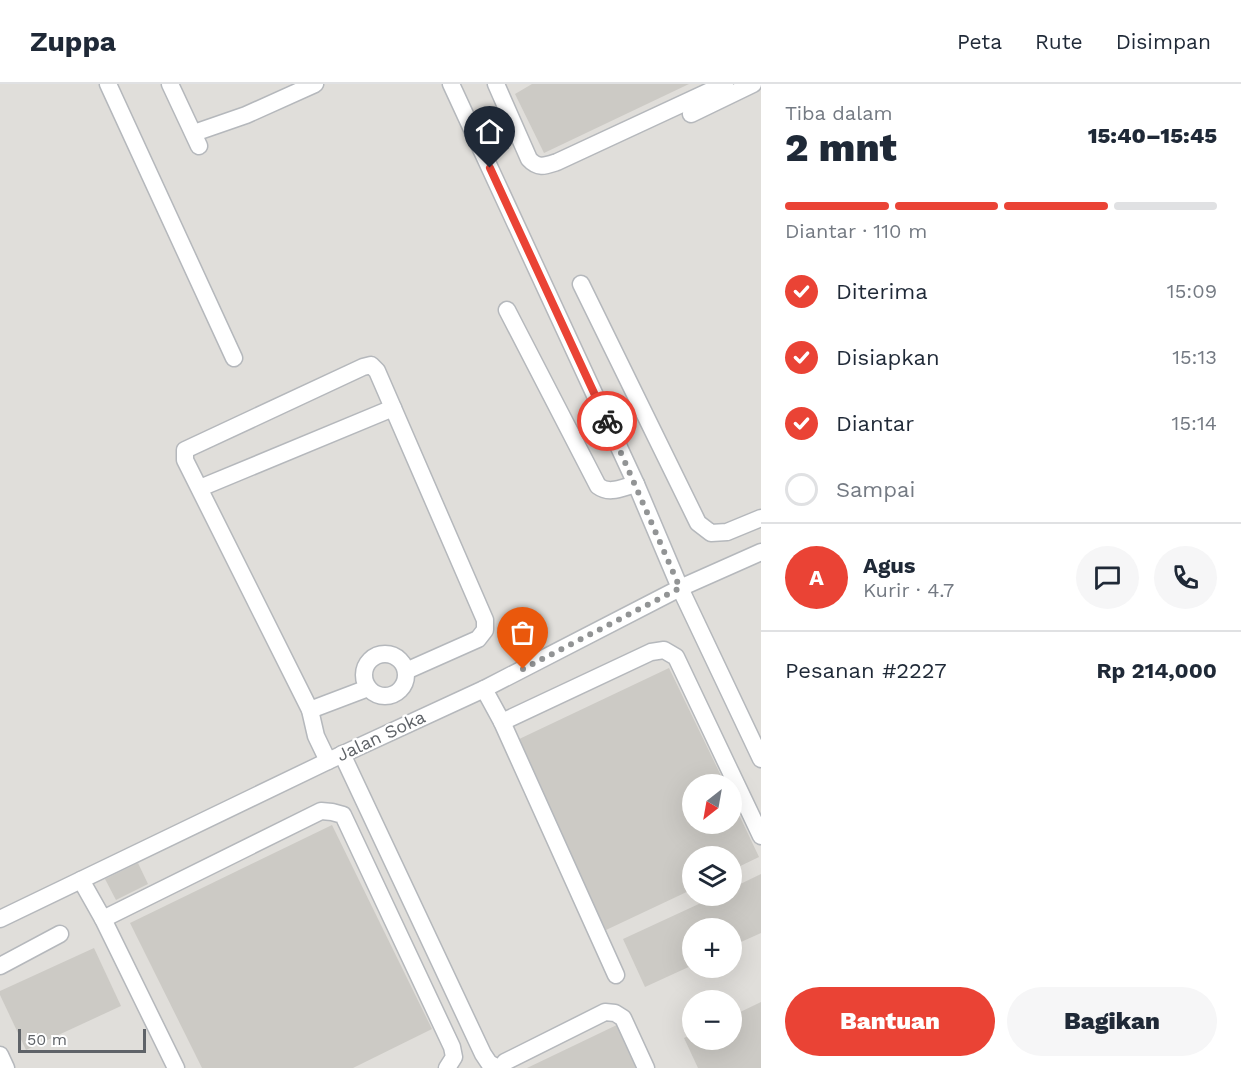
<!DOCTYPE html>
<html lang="id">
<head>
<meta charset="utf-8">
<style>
	:root { --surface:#fff; --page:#f6f6f7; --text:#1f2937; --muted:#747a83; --line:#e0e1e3; --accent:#ea4335 }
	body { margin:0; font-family:"Work Sans",sans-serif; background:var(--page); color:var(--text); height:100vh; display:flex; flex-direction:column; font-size:22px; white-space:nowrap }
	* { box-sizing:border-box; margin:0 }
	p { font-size:20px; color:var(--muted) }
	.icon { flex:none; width:33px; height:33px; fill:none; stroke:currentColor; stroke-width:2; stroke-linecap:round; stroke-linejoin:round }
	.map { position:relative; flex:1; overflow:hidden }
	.sheet { display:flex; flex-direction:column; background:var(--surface); width:480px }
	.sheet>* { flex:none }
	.needle { width:39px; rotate:211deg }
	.buttons { position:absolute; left:682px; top:690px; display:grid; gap:12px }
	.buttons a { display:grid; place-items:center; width:60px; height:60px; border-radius:50%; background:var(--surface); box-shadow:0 6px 24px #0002; font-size:30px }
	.scale { position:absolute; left:18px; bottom:15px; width:128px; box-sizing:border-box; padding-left:6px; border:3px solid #5f6368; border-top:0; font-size:16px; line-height:21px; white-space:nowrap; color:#5f6368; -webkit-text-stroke:4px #fff; paint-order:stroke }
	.pin { position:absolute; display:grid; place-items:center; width:51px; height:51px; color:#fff; margin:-62px -26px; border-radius:50% 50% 50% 0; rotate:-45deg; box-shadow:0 0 6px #0007 }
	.pin .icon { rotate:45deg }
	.courier { position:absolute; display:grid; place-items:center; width:60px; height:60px; margin:-30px; border:4px solid #ea4335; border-radius:50%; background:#fff; color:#222; box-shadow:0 2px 8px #0007 }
	.head em { font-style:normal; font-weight:800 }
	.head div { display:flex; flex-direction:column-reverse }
	.head { display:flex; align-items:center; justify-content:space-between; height:102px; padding:0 24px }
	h1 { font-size:39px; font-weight:800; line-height:45px }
	.bar { display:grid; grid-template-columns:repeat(4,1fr); gap:9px 6px; align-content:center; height:72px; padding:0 24px }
	.bar i { height:8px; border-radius:4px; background:var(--line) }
	.bar .active { background:var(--accent) }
	.bar p { grid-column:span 4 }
	.line { display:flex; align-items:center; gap:15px; padding:0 24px; border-top:2px solid var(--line) }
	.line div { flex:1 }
	.round { display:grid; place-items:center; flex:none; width:63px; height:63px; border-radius:32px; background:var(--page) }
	ol { padding:0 24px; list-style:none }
	li { display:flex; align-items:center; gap:18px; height:66px }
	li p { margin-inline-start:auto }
	li .icon { padding:6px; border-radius:50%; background:var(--accent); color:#fff; stroke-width:4 }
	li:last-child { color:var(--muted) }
	li i { width:33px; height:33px; border:3px solid var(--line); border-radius:50% }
	.action { display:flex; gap:12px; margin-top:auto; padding:12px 24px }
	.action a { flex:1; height:69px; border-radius:36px; background:var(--accent); color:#fff; font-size:24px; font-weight:800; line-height:69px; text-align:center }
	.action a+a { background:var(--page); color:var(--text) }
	header { display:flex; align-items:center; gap:36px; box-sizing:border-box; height:84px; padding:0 30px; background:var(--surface); border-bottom:2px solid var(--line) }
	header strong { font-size:28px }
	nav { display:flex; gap:33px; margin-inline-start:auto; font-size:21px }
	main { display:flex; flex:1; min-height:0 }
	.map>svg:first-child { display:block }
</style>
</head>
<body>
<header>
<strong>Zuppa</strong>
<nav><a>Peta</a><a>Rute</a><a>Disimpan</a></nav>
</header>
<main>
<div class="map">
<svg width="761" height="984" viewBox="0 0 761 984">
	<rect width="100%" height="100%" fill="#f1efe8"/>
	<path fill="#e0deda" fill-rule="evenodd" d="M0 0H761V984H0ZM693 700H732V740H693ZM693 772H732V812H693ZM693 844H732V884H693ZM693 916H732V956H693Z"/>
	<g fill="#cccac5">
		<path d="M532 0H689L544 69 515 10Z"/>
		<path d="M669 584 725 700H693V740H732V716L759 773 732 786V772H693V805L606 846 515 657Z"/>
		<path d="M332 741 432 945 353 984H202L130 839Z"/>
		<path d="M138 779 148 800 116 816 105 795Z"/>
		<path d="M761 790V849L732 862V844H693V881L645 903 623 855 716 812H732V804Z"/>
		<path d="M94 864 121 922 26 966 0 911V907Z"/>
		<path d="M761 918V984H698L684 954 693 950V956H732V932Z"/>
		<path d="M621 939 643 984H527Z"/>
	</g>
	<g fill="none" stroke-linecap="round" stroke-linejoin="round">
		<g stroke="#b5b8bc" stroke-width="19">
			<g id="minor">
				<path d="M108 0 234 274"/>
				<path d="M170 0 199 62"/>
				<path d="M451 0 636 400 680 504 761 675"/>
				<path d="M496 0 529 75C538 85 545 82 557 78L725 0"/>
				<path d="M691 30 753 0"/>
				<path d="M194 49 246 31 315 0"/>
				<path d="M581 200 698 439 711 449 727 448 761 434"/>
				<path d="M507 226 598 402C610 411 623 403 636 400"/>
				<path d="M200 404 393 324"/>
				<circle cx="385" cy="591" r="21"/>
				<path d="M484 605 502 638 616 891"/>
				<path d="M310 626 368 604"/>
				<path d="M502 638 651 568 664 566 676 573 761 752"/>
				<path d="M342 670 483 970 489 979 498 984"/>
				<path d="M328 677 316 652 310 626 185 376V366L363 283 371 281 377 287 485 536V546L478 555 406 587"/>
				<path d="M81 796 103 835 176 984"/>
				<path d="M0 835 328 677 484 605 680 504 761 468"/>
				<path d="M103 835 321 727 332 728 343 731 452 963 454 973 447 984"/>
				<path d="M0 882 60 850"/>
				<path d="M0 971 6 984"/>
				<path d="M501 984 505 978 605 928 615 929 623 934 646 984"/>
			</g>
		</g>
		<use href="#minor" stroke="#fff" stroke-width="16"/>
	</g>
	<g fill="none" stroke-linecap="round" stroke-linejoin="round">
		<path stroke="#929495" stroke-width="6" stroke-dasharray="0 10.8" d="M523 585 680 504 607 337"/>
		<path stroke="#ea4335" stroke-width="8" d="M490 84 607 337"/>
	</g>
	<g text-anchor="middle" stroke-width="4.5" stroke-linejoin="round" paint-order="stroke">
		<g font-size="18" fill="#5f6368" stroke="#fff">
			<text transform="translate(381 652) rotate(-25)" y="6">Jalan Soka</text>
		</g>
	</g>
</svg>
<div class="buttons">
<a><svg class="needle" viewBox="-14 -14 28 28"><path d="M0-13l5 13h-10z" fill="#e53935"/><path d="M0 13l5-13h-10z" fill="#747a83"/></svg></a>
<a><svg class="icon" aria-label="layers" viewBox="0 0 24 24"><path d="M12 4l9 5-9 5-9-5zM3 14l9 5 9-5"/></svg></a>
<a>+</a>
<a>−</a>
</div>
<div class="scale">50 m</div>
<div class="pin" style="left:523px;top:585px;background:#ea580c"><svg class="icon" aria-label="bag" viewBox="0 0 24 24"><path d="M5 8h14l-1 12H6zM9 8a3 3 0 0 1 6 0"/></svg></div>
<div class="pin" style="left:490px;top:84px;background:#1f2937"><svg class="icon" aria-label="home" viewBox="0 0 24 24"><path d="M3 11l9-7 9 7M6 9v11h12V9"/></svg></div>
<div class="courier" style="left:607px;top:337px"><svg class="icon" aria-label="bike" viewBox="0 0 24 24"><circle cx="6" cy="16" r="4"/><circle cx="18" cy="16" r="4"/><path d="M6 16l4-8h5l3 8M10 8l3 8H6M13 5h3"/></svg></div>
</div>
<section class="sheet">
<div class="head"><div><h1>2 mnt</h1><p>Tiba dalam</p></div><em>15:40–15:45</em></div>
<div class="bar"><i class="active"></i><i class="active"></i><i class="active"></i><i></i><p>Diantar · 110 m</p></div>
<ol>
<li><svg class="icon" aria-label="check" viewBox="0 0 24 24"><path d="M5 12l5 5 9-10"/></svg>Diterima<p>15:09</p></li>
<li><svg class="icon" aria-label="check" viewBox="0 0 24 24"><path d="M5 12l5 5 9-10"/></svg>Disiapkan<p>15:13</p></li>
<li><svg class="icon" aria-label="check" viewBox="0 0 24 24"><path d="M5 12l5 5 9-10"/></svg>Diantar<p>15:14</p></li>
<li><i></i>Sampai</li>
</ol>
<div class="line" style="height:108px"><b class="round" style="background:var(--accent);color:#fff">A</b><div><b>Agus</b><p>Kurir · 4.7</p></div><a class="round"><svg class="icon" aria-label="chat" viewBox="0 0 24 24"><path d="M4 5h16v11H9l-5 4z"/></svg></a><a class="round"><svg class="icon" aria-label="phone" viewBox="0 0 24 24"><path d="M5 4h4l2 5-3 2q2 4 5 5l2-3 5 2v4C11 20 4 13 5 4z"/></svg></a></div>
<div class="line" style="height:78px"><div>Pesanan #2227</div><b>Rp 214,000</b></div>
<div class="action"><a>Bantuan</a><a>Bagikan</a></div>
</section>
</main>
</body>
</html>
